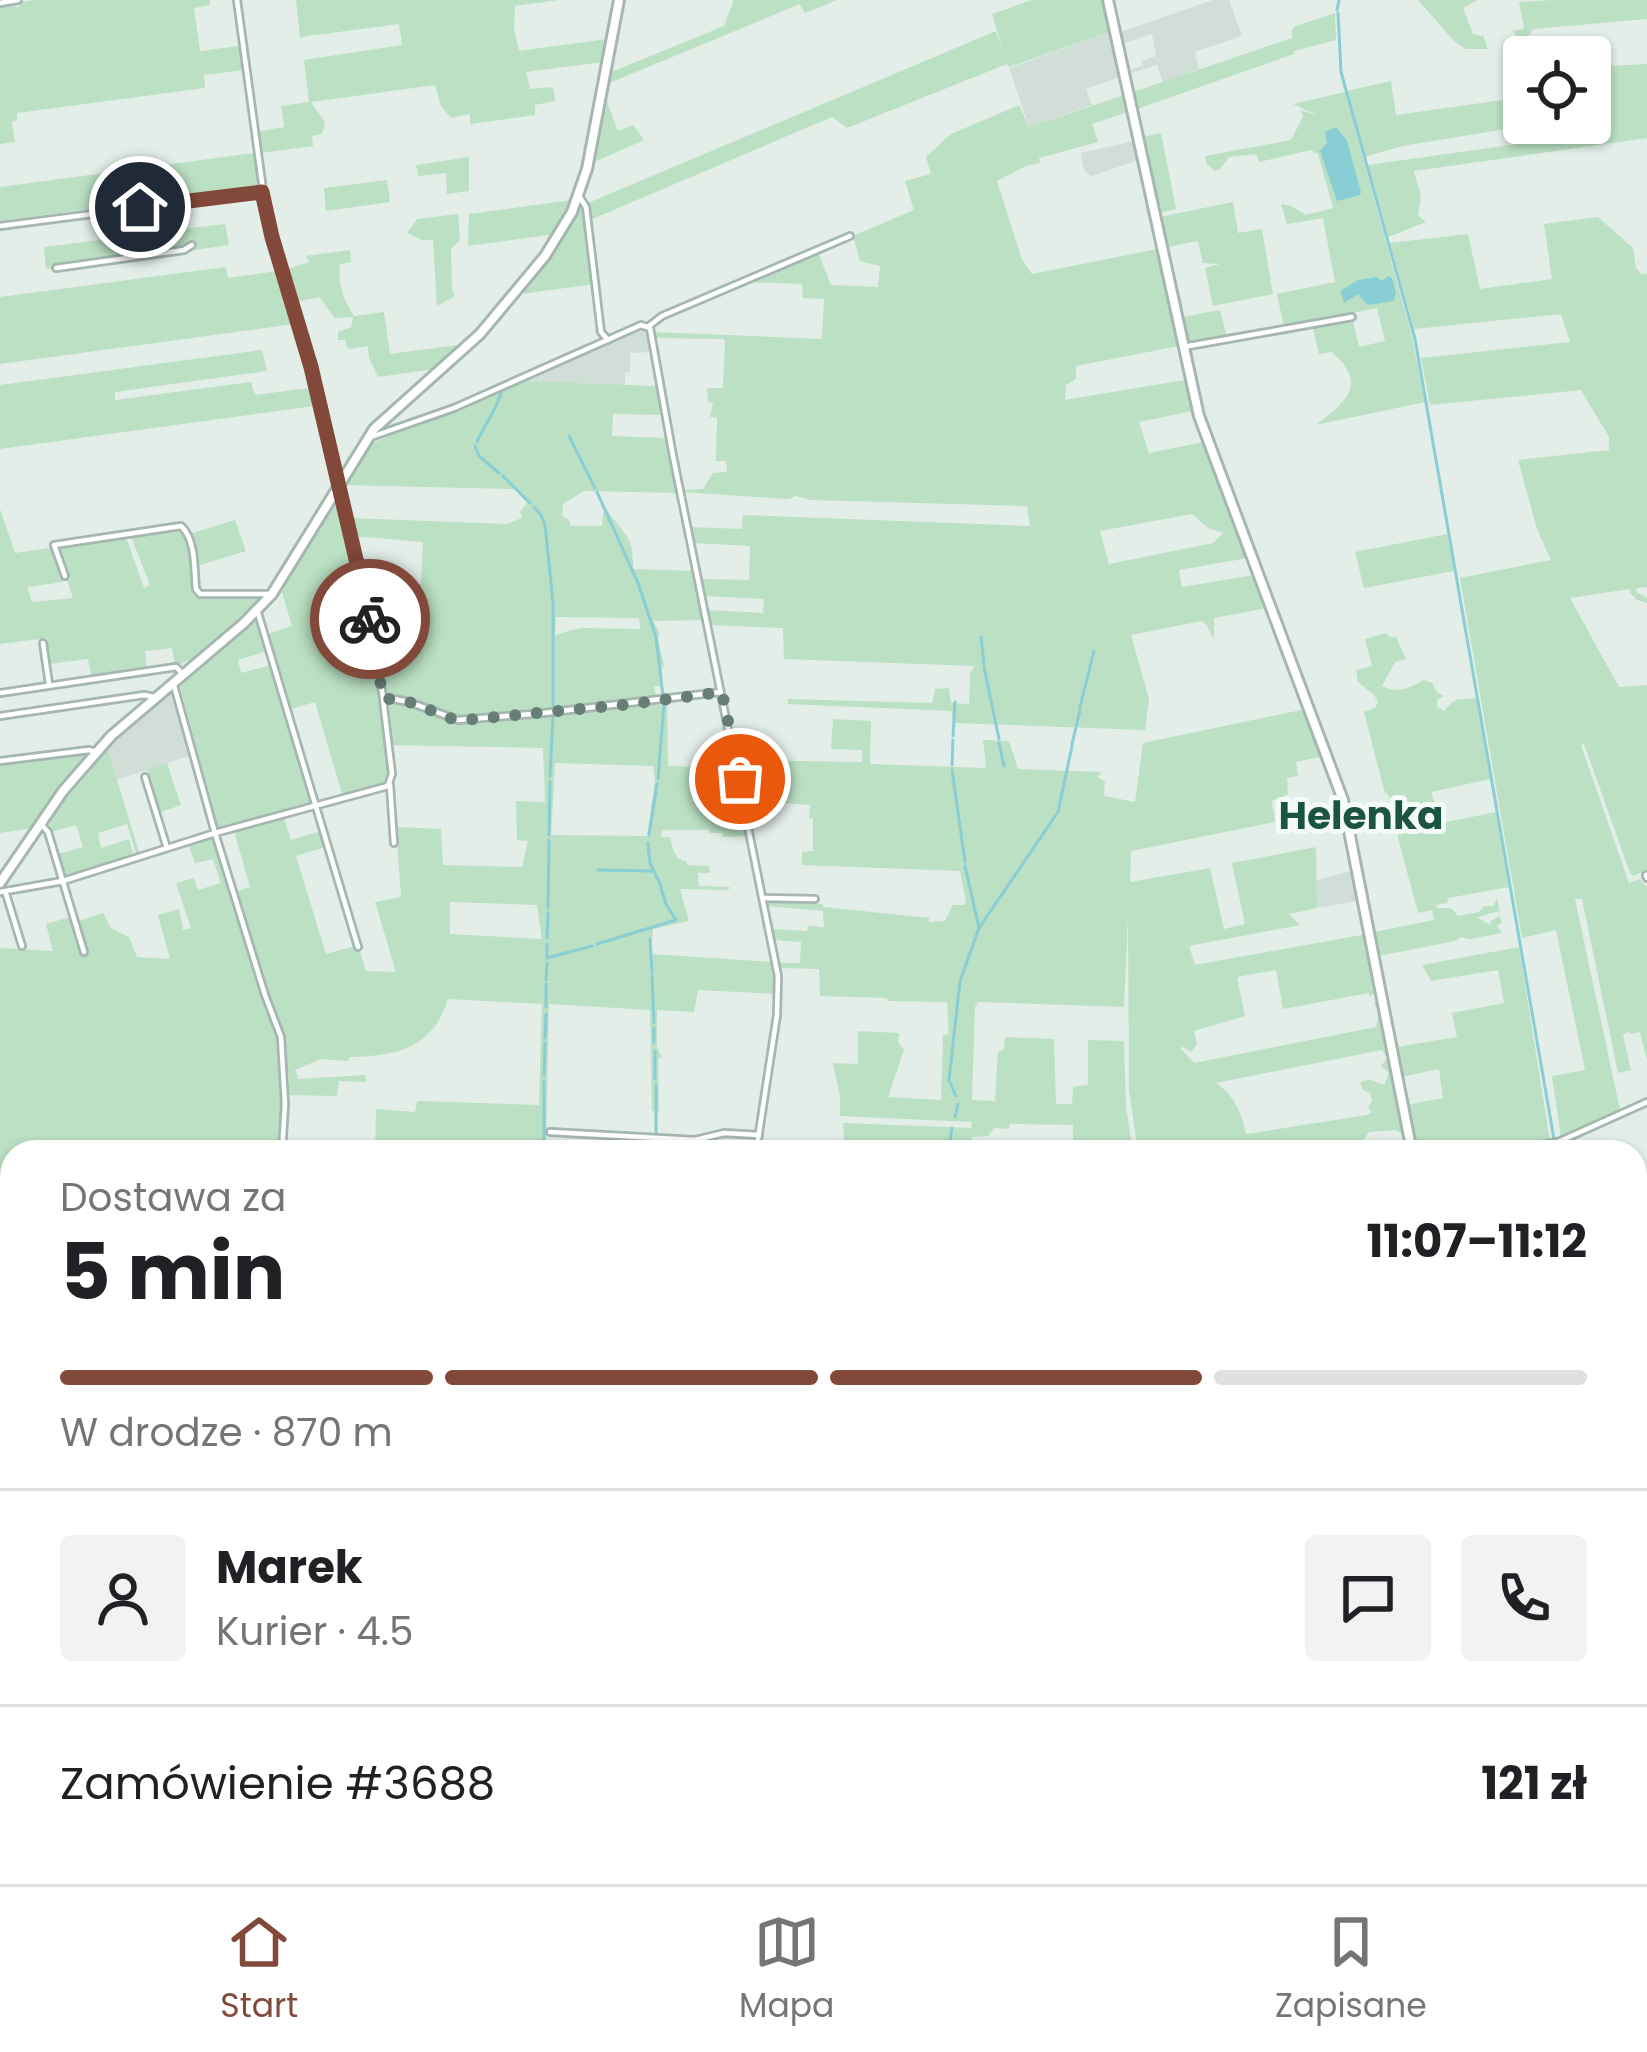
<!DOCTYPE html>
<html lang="pl">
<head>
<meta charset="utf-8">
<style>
	:root { --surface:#fff; --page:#f2f2f2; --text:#202124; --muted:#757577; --line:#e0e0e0; --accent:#82483a }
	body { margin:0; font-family:Poppins,sans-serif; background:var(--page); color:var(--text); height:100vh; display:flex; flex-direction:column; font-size:45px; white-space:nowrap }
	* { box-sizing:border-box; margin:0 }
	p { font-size:39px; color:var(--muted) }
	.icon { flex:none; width:66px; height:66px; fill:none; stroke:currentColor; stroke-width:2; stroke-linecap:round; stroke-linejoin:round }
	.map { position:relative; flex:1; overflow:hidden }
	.panel { position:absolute; left:0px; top:1140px; width:1647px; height:744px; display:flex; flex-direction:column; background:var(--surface); border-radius:36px 36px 0 0; box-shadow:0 3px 9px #0004 }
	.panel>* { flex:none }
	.tools { position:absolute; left:1503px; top:36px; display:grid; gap:24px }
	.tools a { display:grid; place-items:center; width:108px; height:108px; border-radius:12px; background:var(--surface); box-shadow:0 3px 9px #0004; font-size:60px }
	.pin { position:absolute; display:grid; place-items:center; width:102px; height:102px; color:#fff; margin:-51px; border:6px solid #fff; border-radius:50%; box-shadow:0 3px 12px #0007 }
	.courier { position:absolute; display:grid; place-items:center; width:120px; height:120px; margin:-60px; border:9px solid #82483a; border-radius:50%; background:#fff; color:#222; box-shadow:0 3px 15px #0007 }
	.head em { font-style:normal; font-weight:700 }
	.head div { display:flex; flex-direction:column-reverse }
	.head { display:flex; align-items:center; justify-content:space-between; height:204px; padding:0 60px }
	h1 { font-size:78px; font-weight:700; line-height:90px }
	.bar { display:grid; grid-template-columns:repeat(4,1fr); gap:18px 12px; align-content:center; height:144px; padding:0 60px }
	.bar i { height:15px; border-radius:9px; background:var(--line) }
	.bar .on { background:var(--accent) }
	.bar p { grid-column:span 4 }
	.line { display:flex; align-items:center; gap:30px; padding:0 60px; border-top:3px solid var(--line) }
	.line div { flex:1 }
	.round { display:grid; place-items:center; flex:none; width:126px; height:126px; border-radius:12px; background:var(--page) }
	.tabs { display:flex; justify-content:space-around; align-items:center; height:168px; border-top:3px solid var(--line); background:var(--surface); font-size:33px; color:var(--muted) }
	.tabs a { display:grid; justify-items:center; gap:6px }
	.tabs .on { color:var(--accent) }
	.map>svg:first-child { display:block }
</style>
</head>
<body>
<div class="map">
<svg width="1647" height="1884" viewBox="0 0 1647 1884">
	<rect width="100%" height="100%" fill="#e3eee9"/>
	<g fill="#d1ded8">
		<path d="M1213 0H1229L1242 36 1195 52 1199 69 1163 82 1157 65 1129 74 1128 70 1143 66 1141 61 1156 56 1152 34 1122 44 1120 32Z"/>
		<path d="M1109 32 1120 77 1086 89 1092 105 1029 127 1009 68Z"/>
		<path d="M1134 141 1138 160 1092 176 1085 172 1080 153Z"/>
		<path d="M642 327 646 328 651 352 630 353V372L625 373V385L522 381Z"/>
		<path d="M173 691 192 755 117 780 107 747Z"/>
		<path d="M1352 871 1357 901 1317 908 1316 880Z"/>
	</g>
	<g fill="#bbe0c3" fill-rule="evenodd">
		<path d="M35 0H210V5L194 8 200 51 239 46 244 70 204 75 205 88 17 113V120L12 122 15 142 0 144V5L19 7 22 2Z"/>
		<path d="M296 0H559L515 6 514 30 519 51 607 39 603 62 526 72 530 89 553 87 555 101 535 105V115L470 124V114L451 118 441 106 435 85 311 102 325 122 322 134 312 136 313 146 261 153 257 132 284 127 281 106 309 102 304 60 402 45 399 24 300 37Z"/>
		<path d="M734 0H837L805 13 800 4 607 84 609 73 724 26Z"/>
		<path d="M1032 0H1102L1109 32 1009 67 1007 64 847 128 832 117 590 220 588 203 996 31 1005 56 992 14Z"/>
		<path d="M1418 0H1478L1463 8 1473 34 1483 36 1488 49H1466L1454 41Z"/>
		<path d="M1552 0H1647V19L1533 29 1528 37 1517 38 1513 31 1524 28 1519 2Z"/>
		<path d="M1335 13 1336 40 1294 51V54L1137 109 1133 92 1292 38V29L1296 26Z"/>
		<path d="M1647 64V138L1414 171 1421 196 1418 216 1426 222 1388 237 1368 165 1602 132 1600 114 1590 115V88L1610 85 1608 66Z"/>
		<path d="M1391 81 1396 115 1524 97V123H1543L1402 146 1365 157 1347 91Z"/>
		<path d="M1345 92 1412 337 1425 402 1316 425C1347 401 1368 384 1332 352L1319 354 1312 324 1352 318 1359 347 1385 341 1377 308 1284 327 1277 294 1335 282 1323 218 1287 224 1281 204 1291 206 1306 215 1333 208 1318 154 1311 150 1259 162 1256 154 1229 157 1221 168 1215 171 1207 164 1205 156 1291 140 1303 117 1300 110 1319 116 1293 104Z"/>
		<path d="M1124 95 1128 112 1092 124 1098 142 1039 158 1040 163 1026 166 997 181 1022 260 1032 274 1157 249 1179 346 1076 366V379L1066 385 1065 400 1190 379 1208 443 1206 446 1248 558 1179 570 1182 587 1254 575 1267 608 1214 618V640L1206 624 1201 621 1131 635 1149 699 1145 730 954 723 951 711 788 704V699L932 703 935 689 949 688 951 703 969 704 970 674 974 666 784 659 783 628 710 625 707 610 763 613 764 599 704 596 701 579 749 580 750 546 693 543 690 527 742 529 743 515 1030 526 1027 506 811 500 796 496 788 499 683 492 682 490 703 489 713 473 727 472 726 461H716L717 418 710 417 713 403 708 402 707 388H723L725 341 723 339 654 338V332L822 339 824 299 803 298 802 284 746 282 818 252 831 285 878 287 880 266 860 261 853 236 914 210 905 181 931 174 926 157 951 134 1019 105 1029 127ZM1193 411 1204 442 1149 453 1139 422ZM1192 514 1208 528 1223 533 1213 543 1109 564 1100 531Z"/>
		<path d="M605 96 618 131 633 125 644 140 592 163Z"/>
		<path d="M1161 133 1176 209 1160 213 1143 137Z"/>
		<path d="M254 153 258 186 0 221V187Z"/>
		<path d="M469 157V191L447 194 446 173 418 176 416 165Z"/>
		<path d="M387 180 390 202 326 211 324 188Z"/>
		<path d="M572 200 557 234 468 246 469 214Z"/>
		<path d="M1233 202 1238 233 1262 229 1273 294 1213 306 1205 268 1220 264 1203 263 1198 241 1167 247 1160 217Z"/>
		<path d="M579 204 584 206 595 284 521 294 561 238Z"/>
		<path d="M458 214 460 240 451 249 452 288 455 296 437 306 433 240H422L407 233 417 219Z"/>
		<path d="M1598 217 1633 248 1636 268 1641 274H1647V587L1637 588 1636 592 1647 598V603L1637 600 1630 593V589L1570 598 1619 687 1647 685V870L1633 876 1630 873 1584 744 1581 745 1629 883 1640 879 1647 887V1060L1640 1032 1632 1034 1628 1032 1623 1035 1631 1070 1618 1073 1582 899H1575L1620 1110 1561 1138 1552 1076 1585 1070 1556 930 1522 938 1460 578 1551 560 1537 529 1518 460 1609 450V437L1581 390 1430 405 1421 358 1570 342 1561 314 1414 329 1390 243 1468 234 1480 289 1552 279 1544 224Z"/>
		<path d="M225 224 229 245 188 251 186 246 152 253 149 233Z"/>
		<path d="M132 236 134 255 54 264 53 268 46 269 44 247Z"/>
		<path d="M350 250 351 262 340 264C338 285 343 298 354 316L384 312 390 354 465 344 442 368 378 377 369 358 368 346 348 349 345 340H338V332L351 327 353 317 335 318 319 297 295 302 285 270 309 262 306 256Z"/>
		<path d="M226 267 228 278 278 271 294 324 0 364V297Z"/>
		<path d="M1220 310 1227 337 1189 345 1182 317Z"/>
		<path d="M262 350 267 371 115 392V400L251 382 255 395 309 388 314 406 0 449V385Z"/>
		<path d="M522 381 656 386 661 415 613 414 612 436 667 438 678 493 584 491 563 504 562 516 569 520 571 526H602L603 513 607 510C624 535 634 535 633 569L696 571 705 620 653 621 659 632 658 639 664 665 659 674 663 686H654L656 697 458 717 407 698 388 696 384 691 372 609H391L390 592 369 591 367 582 421 584 423 542 354 536 349 518 507 524 522 518 520 512 527 503 514 489 342 485 368 445ZM556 617 639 618 640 629 580 628 555 635Z"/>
		<path d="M337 493 341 499C364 591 378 683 391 777L386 784 343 797 315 702 291 709 268 634 292 626 282 592Z"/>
		<path d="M0 509 15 553 49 548 53 551 63 582 27 587 32 602 73 598 67 580 70 579 58 550 60 546 123 537 127 540 144 588 150 585 132 539 135 535 180 528C195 545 192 574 194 596L266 595C243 616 206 659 175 665L172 648 145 651 147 669 91 676 88 659 49 664 47 638 0 644Z"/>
		<path d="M235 520 246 551 200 565 189 534Z"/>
		<path d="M1447 534 1454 571 1364 588 1355 552Z"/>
		<path d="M255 619 258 620 267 651 238 660 241 673 271 665 313 804 219 830 180 687Z"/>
		<path d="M1386 633 1390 637H1396L1406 659 1395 662 1382 686C1397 694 1410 688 1424 680L1432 683 1437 692 1444 696 1437 700V707L1444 711C1459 694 1457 701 1476 698L1490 779 1431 792 1442 823 1496 812 1509 887 1448 898 1447 903 1436 905 1437 908H1451L1458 916 1479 912 1484 906H1493L1497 899 1500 911 1477 917 1490 925 1491 921 1499 916 1502 922 1497 926 1502 933 1470 939 1461 937 1455 941 1379 956 1374 932 1434 920 1432 910 1418 913 1398 838 1396 805 1384 790 1364 712 1375 708 1378 702 1374 695 1358 682 1356 670 1372 666 1365 639Z"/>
		<path d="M667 701 668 766 692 767V792H740L749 836 723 837 722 833H710L709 830H662L661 837H670C673 848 674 860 686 861L687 865 709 866 710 873H698L699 886 730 887 728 890 680 889 689 921 653 929 651 954 773 962 777 994 698 990 694 1012 657 1010V1048L662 1057 658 1059 659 1111H652L650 1010 549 1004 546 1152H408L375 1149 376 1109 415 1112 417 1101 539 1105 542 1004 448 999C432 1049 397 1056 350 1057L348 1061 321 1059 295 1070 298 1079 365 1075 367 1082 339 1081 337 1096 289 1095V1073H281V1143L240 1141 239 1152H12V1228L0 1226V948L53 951 46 924 70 917 79 953 89 954 79 921 103 913 111 928 129 937 137 957 170 959 158 915 179 909 183 930 191 928 176 883 194 878 198 890 221 883 213 859 195 863 189 846 214 836 255 960 236 892 250 887 234 831 283 815 291 840 321 831 325 847 296 856 326 954 355 946 359 948 366 971 396 972 375 902 401 897 396 827 441 829 443 865 522 867 528 841 517 840 516 801 545 802 543 748 389 745 385 705 388 702 405 705 457 724 665 704ZM555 763 653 766 655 780 647 836 551 835ZM450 902 537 905 542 939 450 934Z"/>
		<path d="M1306 709 1324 756 1296 762 1298 776 1287 778 1288 794 1272 801 1275 822 1131 851 1130 882 1210 868 1224 929 1245 924 1232 863 1316 847 1317 908 1289 914 1300 925 1189 946 1195 965 1367 934 1379 991 1369 997V993L1283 1009 1276 970 1237 977 1245 1016 1194 1031 1197 1044 1192 1052 1183 1047 1180 1048 1194 1063 1376 1027 1379 1011 1374 1004 1379 998 1406 1136 1396 1130 1369 1132 1358 1147V1152H1138L1129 1090 1128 917 1124 1007 978 1002 975 1007 972 1100 995 1101 998 1052 1004 1049 1005 1037 1054 1039 1056 1104H1072L1073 1087 1088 1085V1040L1124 1041 1126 1107 1133 1152H794L793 1141 844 1143 843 1123 971 1128 972 1122 840 1116V1096L833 1063 858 1064V1031L899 1033 898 1042 904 1050 888 1097 941 1100 943 1035 949 1034 947 1002 888 1001 887 998 820 996 819 969 778 968 777 963H800L801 942 774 940 772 929 807 931 808 926 824 927 823 911 767 906V901L823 904V907L929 918V922L945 921 953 905H964L966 901 960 871 802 865V852L813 851V819L809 818 810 805 746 800 738 760 862 762V750L831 749 833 719 871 721 870 764 986 768 983 740 1009 741 1018 769 1101 772 1098 777 1105 782 1104 796 1135 802 1143 743ZM1382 1050 1387 1058 1381 1066 1389 1073 1384 1085 1368 1079 1360 1083 1363 1090 1370 1093 1372 1101 1368 1107 1372 1112 1367 1115 1246 1134C1241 1112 1235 1096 1216 1083ZM1010 1124 1073 1125V1151L971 1148 972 1137 988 1136 994 1128 1009 1129Z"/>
		<path d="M107 747 139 852 136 853 127 824 98 833 101 848 129 839 133 854 68 877 64 876 58 854 83 847 76 825 51 832 49 817 66 792Z"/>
		<path d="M91 753 57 792 33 828 0 833V764Z"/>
		<path d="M167 763 181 805 158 813 147 770Z"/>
		<path d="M1519 947 1550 1141 1489 1152H1414L1406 1105 1443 1098 1439 1069 1401 1077 1396 1047 1457 1037 1452 1013 1504 1003 1498 970 1431 981 1422 965Z"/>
		<path d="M1 1684H12V1769L0 1767Z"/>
	</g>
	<g fill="#89cdd5">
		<path d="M1336 127 1347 141 1361 192 1360 195 1337 201 1320 151 1327 143 1325 132Z"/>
		<path d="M1388 276 1392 278 1396 293 1394 301 1368 305 1358 294 1344 303 1340 291 1358 280 1376 277 1382 281Z"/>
	</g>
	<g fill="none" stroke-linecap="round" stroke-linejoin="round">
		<g stroke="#89cdd5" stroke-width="3">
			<path d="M1337 10 1339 0"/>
			<path d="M1338 13 1341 72 1415 339 1554 1139"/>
			<path d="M569 436 595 488"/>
			<path d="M477 442C484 425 496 411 501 393"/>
			<path d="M475 446 479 456 499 473"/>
			<path d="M503 476 530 503"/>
			<path d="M597 492 638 583 656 637 663 696"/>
			<path d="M534 507 541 515 545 525 553 602V709"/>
			<path d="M981 637 984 664"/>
			<path d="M984 667 999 739"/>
			<path d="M1080 707 1094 651"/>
			<path d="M953 736 955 702"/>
			<path d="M999 743 1004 766"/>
			<path d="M1072 744 1080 710"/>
			<path d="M952 765 953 740"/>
			<path d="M952 770 965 862"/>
			<path d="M550 776 553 716"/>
			<path d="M658 779 664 703"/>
			<path d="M549 835 550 781"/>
			<path d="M649 835 657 784"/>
			<path d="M648 843 650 863 661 886"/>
			<path d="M965 866 979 928"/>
			<path d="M598 870 653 871"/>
			<path d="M548 908 549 840"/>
			<path d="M547 938 548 913"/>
			<path d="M650 939 652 973"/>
			<path d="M547 944V958L592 946"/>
			<path d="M597 944 676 920 666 904 661 888"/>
			<path d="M652 976 654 1023"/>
			<path d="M546 980 547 963"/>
			<path d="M546 1007V984"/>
			<path d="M654 1028V1042"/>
			<path d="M545 1038 546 1014"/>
			<path d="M655 1051V1079"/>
			<path d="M544 1075 545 1043"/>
			<path d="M544 1081V1152"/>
			<path d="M656 1085V1134"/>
			<path d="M956 1096 949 1080 960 981 979 928 1058 812 1072 746"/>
			<path d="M955 1117 958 1104"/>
			<path d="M1555 1146V1152"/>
			<path d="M656 1152V1141"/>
			<path d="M948 1152 952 1128"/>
			<path d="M1635 1438 1647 1437"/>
			<path d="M1635 1814 1647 1812"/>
			<path d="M1241 1872 1244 1884"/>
			<path d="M830 1884V1872"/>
		</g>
		<g stroke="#a5b7b0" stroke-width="10">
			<g id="minor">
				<path d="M237 0 267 219 311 367 360 569 383 697 409 702 458 720 544 713 720 692"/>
				<path d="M0 3 18 0"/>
				<path d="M579 196 586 207 601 332 608 340"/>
				<path d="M0 226 262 192"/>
				<path d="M56 268 184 250 192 245"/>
				<path d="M649 326 662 316 850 236"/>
				<path d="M1183 347 1352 317"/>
				<path d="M371 437 454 408 641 325 650 328 673 456 778 976 777 1015 756 1152"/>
				<path d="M65 576 54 545 181 526C196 540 194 568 196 589L200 594H271"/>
				<path d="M258 613 358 947"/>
				<path d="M43 643 49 684"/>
				<path d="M173 682 215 833 265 995 281 1037 285 1104 282 1152"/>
				<path d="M0 693 176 667 182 673"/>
				<path d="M0 716 144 695 154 697"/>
				<path d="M0 761 89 750 96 752"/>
				<path d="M145 777 167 848"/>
				<path d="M390 785 394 843"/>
				<path d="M40 823 48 832 84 952"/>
				<path d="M1646 875 1647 878"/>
				<path d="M0 892 63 881 215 833 388 786 392 774 383 699"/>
				<path d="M6 894 22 946"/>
				<path d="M763 898 815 899"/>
				<path d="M550 1132 695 1140 724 1133 759 1135"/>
				<path d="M1503 1152 1558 1142 1647 1102"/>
				<path d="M0 1230 12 1232"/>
				<path d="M0 1284 12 1285"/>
				<path d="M1635 1304 1647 1302"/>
				<path d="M0 1403 12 1404"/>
				<path d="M0 1457 7 1458 9 1464 6 1502 0 1509"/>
				<path d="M0 1563 12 1564"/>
				<path d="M0 1638 3 1607"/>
				<path d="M0 1679 12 1680"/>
				<path d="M0 1769 12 1771"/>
				<path d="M0 1854 12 1853"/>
				<path d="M1358 1872 1360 1884"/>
				<path d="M1510 1872 1512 1884"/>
				<path d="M1551 1872 1553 1884"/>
				<path d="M1588 1872 1590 1884"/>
				<path d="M29 1884 30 1872"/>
				<path d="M637 1884 639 1872"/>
			</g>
		</g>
		<g stroke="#a5b7b0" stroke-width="14">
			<g id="tertiary">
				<path d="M1108 0 1199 416 1343 800 1412 1152"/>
				<path d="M0 883 63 791 111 736 244 623 272 594 374 429 480 334 545 256 572 212 587 169 619 0"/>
				<path d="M155 1884 308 1875H374L555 1884"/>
				<path d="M1437 1884 1438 1872"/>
			</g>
		</g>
		<use href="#minor" stroke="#fff" stroke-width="4.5"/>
		<use href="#tertiary" stroke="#fff" stroke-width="8"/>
	</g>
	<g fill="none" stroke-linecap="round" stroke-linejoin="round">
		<path stroke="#667e75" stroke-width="12" stroke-dasharray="0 21.6" d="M370 619 383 698 409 702 453 719 464 720 632 704 722 692 740 779"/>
		<path stroke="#82483a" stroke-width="15" d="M140 207 262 192 272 237 311 367 370 619"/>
	</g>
	<g text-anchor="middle" stroke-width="10" stroke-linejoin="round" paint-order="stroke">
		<g font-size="39" font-weight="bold" fill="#1c5444" stroke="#f4faf7">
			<text x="1361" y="829">Helenka</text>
		</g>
	</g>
</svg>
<div class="tools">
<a><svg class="icon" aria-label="locate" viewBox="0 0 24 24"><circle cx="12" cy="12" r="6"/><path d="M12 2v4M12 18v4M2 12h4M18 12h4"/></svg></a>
</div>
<div class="pin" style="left:740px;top:779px;background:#ea580c"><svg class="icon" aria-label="bag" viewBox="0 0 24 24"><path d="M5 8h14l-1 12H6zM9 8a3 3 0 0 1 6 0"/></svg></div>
<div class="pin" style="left:140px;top:207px;background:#1f2937"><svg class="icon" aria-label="home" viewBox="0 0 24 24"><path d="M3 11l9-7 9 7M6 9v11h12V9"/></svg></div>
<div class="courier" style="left:370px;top:619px"><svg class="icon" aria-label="bike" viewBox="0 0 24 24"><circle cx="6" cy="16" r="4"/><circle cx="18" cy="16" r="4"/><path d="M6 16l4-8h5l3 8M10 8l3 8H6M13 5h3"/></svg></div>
<section class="panel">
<div class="head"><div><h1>5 min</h1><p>Dostawa za</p></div><em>11:07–11:12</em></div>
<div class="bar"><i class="on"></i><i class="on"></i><i class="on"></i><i></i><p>W drodze · 870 m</p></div>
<div class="line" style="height:216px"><a class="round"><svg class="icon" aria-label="person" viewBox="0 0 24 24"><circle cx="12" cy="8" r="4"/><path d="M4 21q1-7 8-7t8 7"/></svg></a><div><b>Marek</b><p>Kurier · 4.5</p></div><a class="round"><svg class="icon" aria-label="chat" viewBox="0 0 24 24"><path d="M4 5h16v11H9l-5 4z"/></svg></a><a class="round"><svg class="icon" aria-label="phone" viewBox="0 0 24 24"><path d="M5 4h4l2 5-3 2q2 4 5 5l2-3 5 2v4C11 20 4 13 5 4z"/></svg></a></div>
<div class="line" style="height:156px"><div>Zamówienie #3688</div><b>121 zł</b></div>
</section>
</div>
<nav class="tabs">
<a class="on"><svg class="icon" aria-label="home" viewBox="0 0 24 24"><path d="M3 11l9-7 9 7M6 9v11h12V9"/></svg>Start</a>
<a><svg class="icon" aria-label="map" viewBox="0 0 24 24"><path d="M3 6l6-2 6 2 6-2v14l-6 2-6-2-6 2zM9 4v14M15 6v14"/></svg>Mapa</a>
<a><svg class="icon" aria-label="saved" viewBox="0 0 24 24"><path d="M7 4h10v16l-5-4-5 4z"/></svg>Zapisane</a>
</nav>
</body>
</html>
